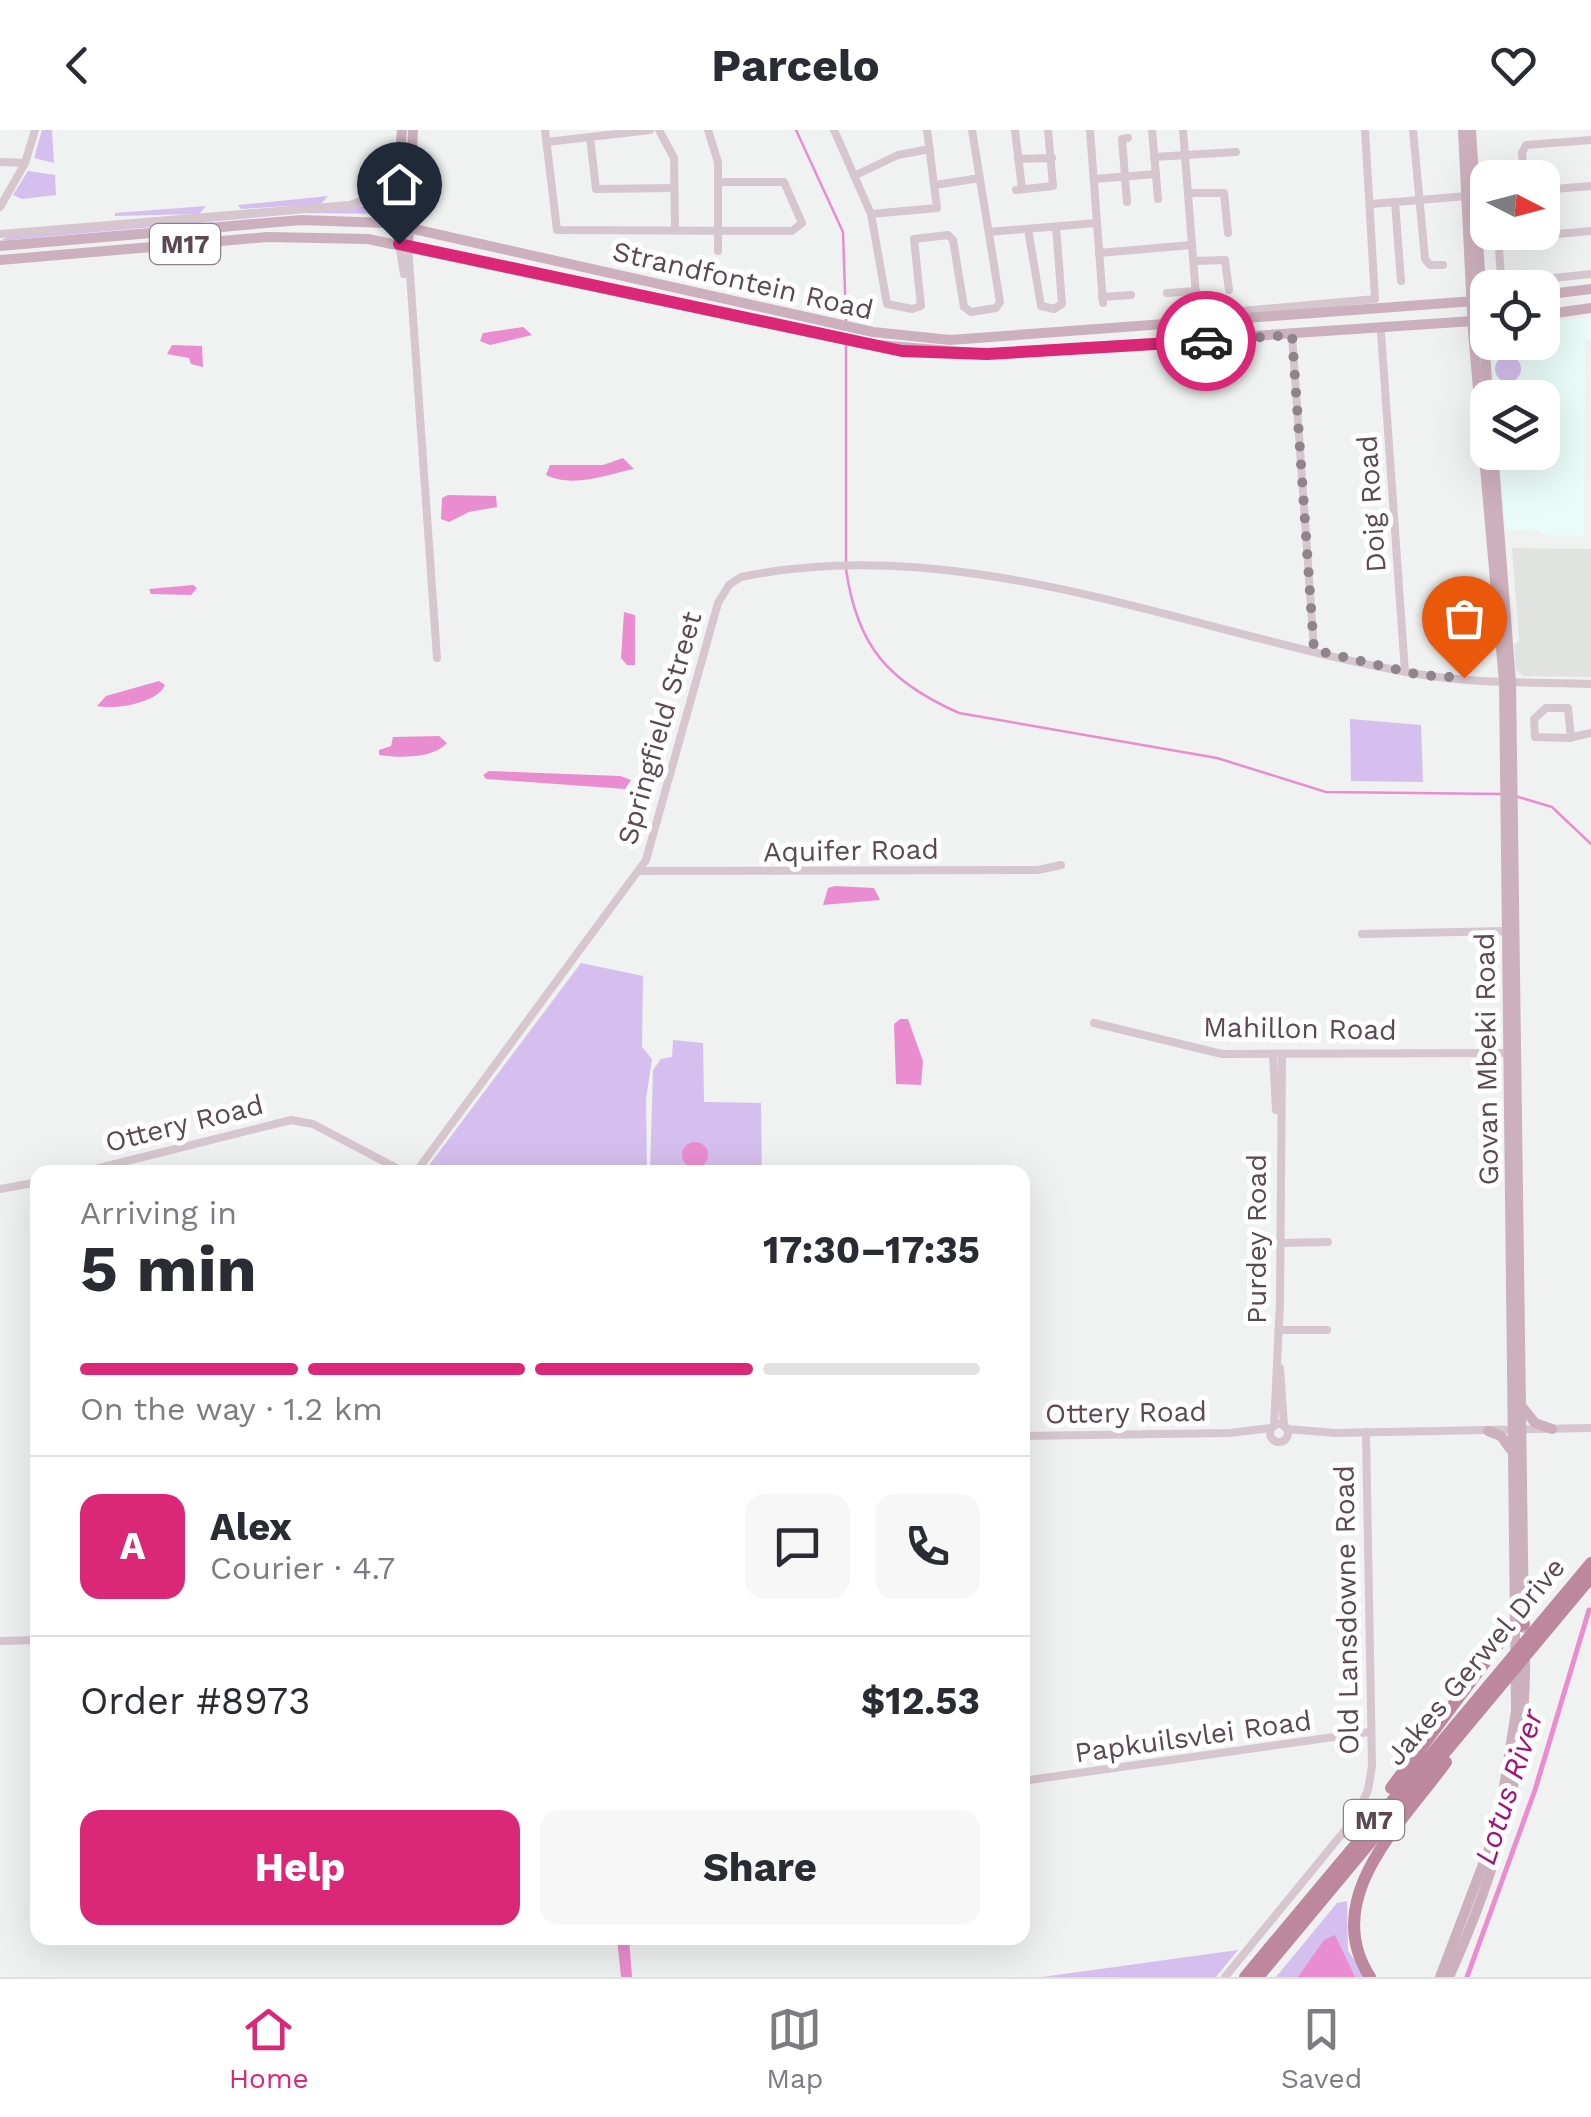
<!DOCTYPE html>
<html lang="en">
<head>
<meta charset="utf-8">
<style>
	:root { --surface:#fff; --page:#f7f7f7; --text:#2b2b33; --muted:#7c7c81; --line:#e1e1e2; --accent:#db2777 }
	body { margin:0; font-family:"Work Sans",sans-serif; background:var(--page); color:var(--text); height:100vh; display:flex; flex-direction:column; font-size:38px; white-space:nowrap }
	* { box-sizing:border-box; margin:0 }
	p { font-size:32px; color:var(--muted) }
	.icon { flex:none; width:55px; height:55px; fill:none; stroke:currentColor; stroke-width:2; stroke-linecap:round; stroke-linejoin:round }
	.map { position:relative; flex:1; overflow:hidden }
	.drawer { position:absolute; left:30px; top:1035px; width:1000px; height:780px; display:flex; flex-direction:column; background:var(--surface); border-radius:20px; box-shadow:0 10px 40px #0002 }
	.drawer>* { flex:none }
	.needle { width:65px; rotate:96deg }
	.controls { position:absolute; left:1470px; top:30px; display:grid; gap:20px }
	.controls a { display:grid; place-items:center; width:90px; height:90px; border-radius:20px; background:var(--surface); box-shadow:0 10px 40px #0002; font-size:50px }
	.pin { position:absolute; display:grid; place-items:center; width:85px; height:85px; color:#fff; margin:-102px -42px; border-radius:50% 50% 50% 0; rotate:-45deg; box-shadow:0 0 10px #0007 }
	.pin .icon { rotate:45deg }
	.courier { position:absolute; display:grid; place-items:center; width:100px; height:100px; margin:-50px; border:8px solid #db2777; border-radius:50%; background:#fff; color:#222; box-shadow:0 2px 12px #0007 }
	.summary em { font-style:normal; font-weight:700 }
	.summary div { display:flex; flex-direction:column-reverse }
	.summary { display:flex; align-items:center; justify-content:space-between; height:170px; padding:0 50px }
	h1 { font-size:65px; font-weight:700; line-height:75px }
	.bar { display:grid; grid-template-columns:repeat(4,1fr); gap:15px 10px; align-content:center; height:120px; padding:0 50px }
	.bar i { height:12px; border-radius:8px; background:var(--line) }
	.bar .current { background:var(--accent) }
	.bar p { grid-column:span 4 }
	.line { display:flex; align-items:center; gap:25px; padding:0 50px; border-top:2px solid var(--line) }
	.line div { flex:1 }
	.round { display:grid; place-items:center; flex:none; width:105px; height:105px; border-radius:20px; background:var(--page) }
	.action { display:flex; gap:20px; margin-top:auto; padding:20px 50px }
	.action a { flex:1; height:115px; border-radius:20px; background:var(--accent); color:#fff; font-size:40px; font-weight:700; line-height:115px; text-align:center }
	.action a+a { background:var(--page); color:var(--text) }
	header { display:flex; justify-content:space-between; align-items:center; height:130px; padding:0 50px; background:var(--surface); font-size:45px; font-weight:700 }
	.menu { display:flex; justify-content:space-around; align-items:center; height:140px; border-top:2px solid var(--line); background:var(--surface); font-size:28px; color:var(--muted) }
	.menu a { display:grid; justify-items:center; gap:5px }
	.menu .current { color:var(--accent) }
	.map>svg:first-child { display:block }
</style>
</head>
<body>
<header><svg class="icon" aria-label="back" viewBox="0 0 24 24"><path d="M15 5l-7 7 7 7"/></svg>Parcelo<svg class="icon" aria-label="heart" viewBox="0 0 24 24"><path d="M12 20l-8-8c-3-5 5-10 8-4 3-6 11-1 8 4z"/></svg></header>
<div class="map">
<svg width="1591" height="1847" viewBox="0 0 1591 1847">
	<rect width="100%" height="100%" fill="#eff2f0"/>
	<path fill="#eafcf8" d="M1591 187V210H1585L1584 406 1544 405 1535 399 1510 401 1505 396 1499 323 1542 322V268L1496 267 1492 213 1542 212 1543 192Z"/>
	<path fill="#e1e3e1" d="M1512 418 1591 419V547L1523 546 1516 540 1514 514 1519 512Z"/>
	<g fill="#d5bfee">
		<path d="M42 0H52L54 33 34 28Z"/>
		<path d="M28 41 55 45 56 65 22 69 13 65Z"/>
		<path d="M328 66 321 74 241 79 238 75Z"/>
		<path d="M379 67 390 69 385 84 305 83 0 111 9 106 364 76Z"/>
		<path d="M206 76 199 84 115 86V83Z"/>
		<circle cx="1508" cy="239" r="13"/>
		<path d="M1350 589 1421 595 1423 652 1351 651Z"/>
		<path d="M581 833 643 846 642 917 652 929 646 969 647 1042H424Z"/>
		<path d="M673 910 703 913 704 972 761 973 762 1042H650L653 940 661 929 672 927Z"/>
		<path d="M1347 1771 1348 1821 1367 1847H1276L1337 1773Z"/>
		<path d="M1238 1820 1216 1847H1042Z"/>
	</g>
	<g fill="#ea8dd0">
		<path d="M523 197 532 205 490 215 480 211 483 203Z"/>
		<path d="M172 215 202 216 203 237 191 234 189 228 167 224Z"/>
		<path d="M623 328 634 339C611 343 574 359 546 345L550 335H603Z"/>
		<path d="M448 365 496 366 497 377 469 382 449 392 441 389 442 368Z"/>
		<path d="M193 455 197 458 191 465 151 464 149 459Z"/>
		<path d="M624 482 635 485V535H627L621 528Z"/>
		<path d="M159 551 165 555C157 573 116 580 97 576L106 566Z"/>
		<path d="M439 606 447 613C432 629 400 628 379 625V620L391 616 393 607Z"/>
		<path d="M489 641 620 646 631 650 625 659 486 649 483 645Z"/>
		<path d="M835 756 874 758 880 770 823 775 828 758Z"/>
		<path d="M900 889H908L923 931 921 955 896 954 894 894Z"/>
		<circle cx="695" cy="1025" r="13"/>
		<path d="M1335 1805 1355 1847H1298L1324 1810Z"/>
		<path d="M617 1808H629L632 1847H621Z"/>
	</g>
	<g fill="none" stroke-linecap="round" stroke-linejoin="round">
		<g stroke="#ea8dd0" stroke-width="2.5">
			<path d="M796 0 843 102 846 192"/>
			<path d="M846 431V215"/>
			<path d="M846 439C857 517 889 552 959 583L1217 628 1326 662 1502 664"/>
			<path d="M1515 666 1552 677 1591 714"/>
		</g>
		<path stroke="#ea8dd0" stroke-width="5" d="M1467 1847 1535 1660 1589 1480"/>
		<g stroke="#d6c6ce" stroke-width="8">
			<path d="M545 0 557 100 792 101 802 93 784 52H718"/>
			<path d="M659 0 674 28 675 100"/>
			<path d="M708 0 718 32V121"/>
			<path d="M834 0 871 84 887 174 912 179 921 176 914 109 948 105 953 110 964 177 971 182 996 178 1000 172 972 0"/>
			<path d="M1015 0 1022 59"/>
			<path d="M1090 0 1103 173"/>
			<path d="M1152 0 1158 69"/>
			<path d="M1183 0 1197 179"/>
			<path d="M1413 0 1425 129 1430 135H1443"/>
			<path d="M590 7 596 59 674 58"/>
			<path d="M547 12 650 0"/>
			<path d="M1154 27 1236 22"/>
			<path d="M1018 29 1052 28"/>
			<path d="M0 32 25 33"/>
			<path d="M856 45 898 25 930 19"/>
			<path d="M1524 48 1522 23 1526 15 1591 10"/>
			<path d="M1094 49 1156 44"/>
			<path d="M935 55 980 48"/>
			<path d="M1016 60 1053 56 1048 0"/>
			<path d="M1542 60 1591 56"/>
			<path d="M375 61 396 47"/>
			<path d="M1188 63H1224L1228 103"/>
			<path d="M1127 72 1122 9 1128 8"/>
			<path d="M1395 72 1401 151"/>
			<path d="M1372 74 1467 66"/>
			<path d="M0 77 25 33 35 0"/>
			<path d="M871 84 937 78 927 0"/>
			<path d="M1028 99 1041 176 1054 179 1062 174 1056 97"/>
			<path d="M1591 101 1508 108 1499 119 1501 147 1508 153 1591 144"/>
			<path d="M989 102 1097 93"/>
			<path d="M0 104 350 75 381 63 396 66"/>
			<path d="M399 114 404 144"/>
			<path d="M408 116 437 528"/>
			<path d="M1099 123 1192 115"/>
			<path d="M1194 131 1225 130 1229 160"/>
			<path d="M1167 163 1196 161"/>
			<path d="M1102 167 1131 165"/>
			<path d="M1220 183 1375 169 1365 0"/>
			<path d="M1381 202 1405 542"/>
			<path d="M1292 205 1314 520"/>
			<path d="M1571 608 1568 578H1546L1534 589 1535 607 1568 608 1591 603"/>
			<path d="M640 741 1038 740 1061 735"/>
			<path d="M1362 804 1507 801"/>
			<path d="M1094 893 1222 924 1511 923"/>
			<path d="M1273 924 1276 980"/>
			<path d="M83 1042 291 990 313 994 404 1042"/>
			<path d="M416 1042 646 730 718 473 729 455 741 447C969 400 1196 506 1418 544 1474 554 1534 552 1591 554"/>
			<path d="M0 1059 38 1052"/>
			<path d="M1280 1113 1328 1112"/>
			<path d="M1278 1200H1327"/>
			<path d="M1280 1238 1284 1296"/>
			<circle cx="1279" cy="1303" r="9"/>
			<path d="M1274 1296 1280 1173 1282 924"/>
			<path d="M1287 1299 1335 1303 1591 1298"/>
			<path d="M1022 1306 1230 1303 1271 1298"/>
			<path d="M0 1511 38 1510"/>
			<path d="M1022 1651 1369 1602"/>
			<path d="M1225 1847 1355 1688 1368 1660 1372 1636 1366 1302"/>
		</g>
		<g stroke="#cdb0bd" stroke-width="10">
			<path d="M1471 0 1488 268"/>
			<path d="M399 114 395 86 402 0"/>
			<path d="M0 116 301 90 387 93 873 202 950 210 1488 170"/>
			<path d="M408 116 413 0"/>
			<path d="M0 130 268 107 368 109 865 214 987 224 1488 190"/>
			<path d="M1542 165 1591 159"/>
			<path d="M1542 185 1591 178"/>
			<path d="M1493 322 1511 552 1524 1498"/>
			<path d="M1524 1279 1535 1293 1552 1299"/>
			<path d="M1488 1301 1501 1306 1510 1319"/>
			<path d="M1440 1847 1498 1695 1516 1581 1504 552 1473 202 1463 0"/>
			<path d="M1449 1847C1496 1743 1527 1641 1525 1525"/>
		</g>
		<g stroke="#bd889e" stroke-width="12">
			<path d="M1391 1658 1510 1499 1524 1494"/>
			<path d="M1245 1847 1591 1433"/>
			<path d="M1258 1847 1591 1447"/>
			<path d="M1370 1847C1319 1768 1402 1693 1446 1632"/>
		</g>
	</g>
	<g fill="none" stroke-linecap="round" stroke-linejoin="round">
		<path stroke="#8f8489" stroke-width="10" stroke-dasharray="0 18" d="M1206 211 1292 205 1314 520 1420 545 1464 548"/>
		<path stroke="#db2777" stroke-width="12" d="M399 114 902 221 987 224 1206 211"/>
	</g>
	<g text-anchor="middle" stroke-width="10" stroke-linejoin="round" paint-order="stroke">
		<g fill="#fff" stroke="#8d7f85" stroke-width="2.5">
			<rect x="150" y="94" width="70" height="40" rx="8"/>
			<rect x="1344" y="1670" width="60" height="40" rx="8"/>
		</g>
		<g font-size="25" font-weight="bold" fill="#5c4851">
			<text x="185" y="123">M17</text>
			<text x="1374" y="1699">M7</text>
		</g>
		<g font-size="28" fill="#5c4851" stroke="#fff">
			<text transform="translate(743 150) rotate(13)" y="10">Strandfontein Road</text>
			<text transform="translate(1371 374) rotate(-94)" y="10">Doig Road</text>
			<text transform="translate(659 598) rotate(-74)" y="10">Springfield Street</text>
			<text transform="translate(851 720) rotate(-1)" y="10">Aquifer Road</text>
			<text transform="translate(1300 898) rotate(1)" y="10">Mahillon Road</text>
			<text transform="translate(1486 929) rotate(-91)" y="10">Govan Mbeki Road</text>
			<text transform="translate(184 993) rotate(-14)" y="10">Ottery Road</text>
			<text transform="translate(1256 1109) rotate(-90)" y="10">Purdey Road</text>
			<text transform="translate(1126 1282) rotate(-1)" y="10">Ottery Road</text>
			<text transform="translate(1346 1480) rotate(-91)" y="10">Old Lansdowne Road</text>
			<text transform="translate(1475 1531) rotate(-50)" y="10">Jakes Gerwel Drive</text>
			<text transform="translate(1193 1606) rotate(-8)" y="10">Papkuilsvlei Road</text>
		</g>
		<g font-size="30" font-style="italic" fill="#a7107c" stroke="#fff">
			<text transform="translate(1509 1657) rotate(-72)" y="10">Lotus River</text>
		</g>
	</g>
</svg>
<div class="controls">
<a><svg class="needle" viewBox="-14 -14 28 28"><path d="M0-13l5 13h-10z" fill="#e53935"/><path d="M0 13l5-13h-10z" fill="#7c7c81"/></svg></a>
<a><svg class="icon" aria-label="locate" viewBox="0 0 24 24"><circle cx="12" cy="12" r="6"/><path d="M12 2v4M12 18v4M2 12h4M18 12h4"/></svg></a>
<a><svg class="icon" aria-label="layers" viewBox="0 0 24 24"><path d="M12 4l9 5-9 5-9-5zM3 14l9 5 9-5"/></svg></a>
</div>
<div class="pin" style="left:1464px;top:548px;background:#ea580c"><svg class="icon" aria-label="bag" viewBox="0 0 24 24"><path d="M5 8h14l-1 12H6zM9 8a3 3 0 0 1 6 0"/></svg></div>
<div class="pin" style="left:399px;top:114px;background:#1f2937"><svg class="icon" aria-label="home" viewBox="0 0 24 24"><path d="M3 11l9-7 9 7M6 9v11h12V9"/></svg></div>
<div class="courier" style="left:1206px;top:211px"><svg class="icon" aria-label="car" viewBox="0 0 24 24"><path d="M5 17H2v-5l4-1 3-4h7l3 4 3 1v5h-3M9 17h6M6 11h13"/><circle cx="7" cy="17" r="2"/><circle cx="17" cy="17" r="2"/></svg></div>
<section class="drawer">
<div class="summary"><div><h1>5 min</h1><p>Arriving in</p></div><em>17:30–17:35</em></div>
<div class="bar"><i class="current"></i><i class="current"></i><i class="current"></i><i></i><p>On the way · 1.2 km</p></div>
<div class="line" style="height:180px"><b class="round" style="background:var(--accent);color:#fff">A</b><div><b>Alex</b><p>Courier · 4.7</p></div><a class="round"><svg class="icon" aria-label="chat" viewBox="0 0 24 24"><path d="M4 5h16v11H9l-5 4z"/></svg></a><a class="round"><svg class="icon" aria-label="phone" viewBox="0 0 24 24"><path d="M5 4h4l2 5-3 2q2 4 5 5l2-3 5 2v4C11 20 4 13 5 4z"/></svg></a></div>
<div class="line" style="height:130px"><div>Order #8973</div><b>$12.53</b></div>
<div class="action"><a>Help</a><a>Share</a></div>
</section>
</div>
<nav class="menu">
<a class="current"><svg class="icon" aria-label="home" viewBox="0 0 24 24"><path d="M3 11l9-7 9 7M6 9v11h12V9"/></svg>Home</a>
<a><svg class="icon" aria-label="map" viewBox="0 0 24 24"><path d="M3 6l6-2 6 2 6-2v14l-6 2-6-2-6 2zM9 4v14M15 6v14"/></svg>Map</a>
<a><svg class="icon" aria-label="saved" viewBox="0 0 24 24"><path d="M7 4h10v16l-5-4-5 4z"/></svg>Saved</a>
</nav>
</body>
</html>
